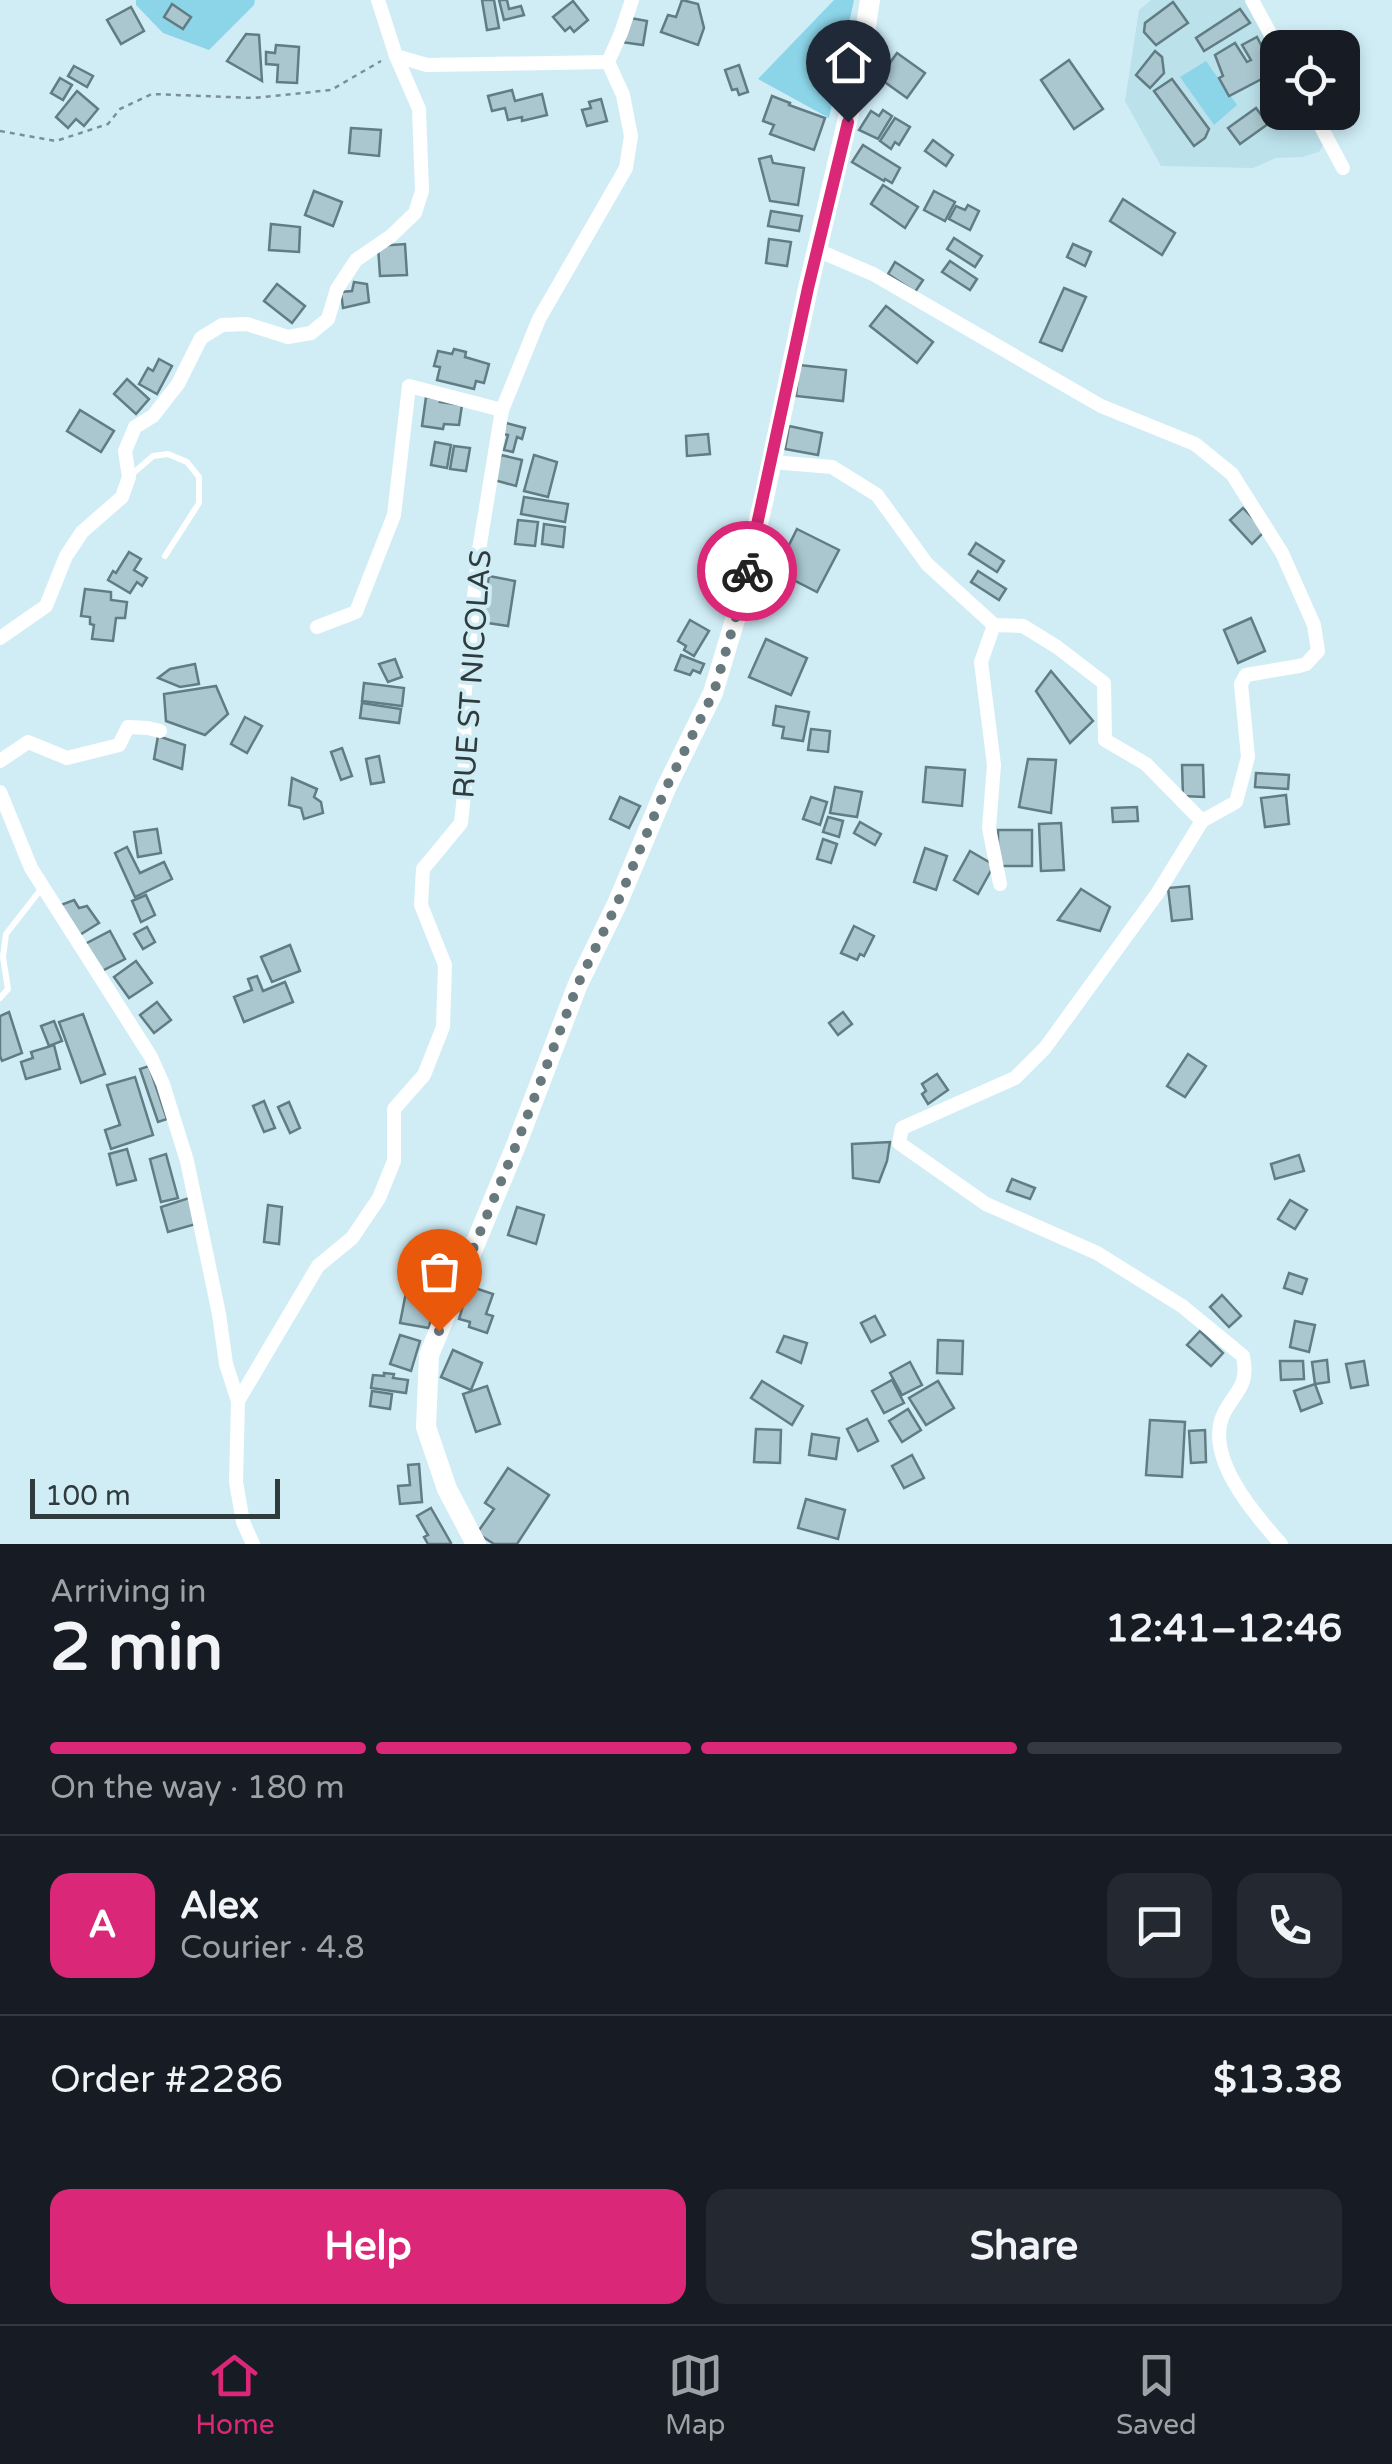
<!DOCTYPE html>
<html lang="en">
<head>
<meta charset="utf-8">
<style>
	:root { --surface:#171b24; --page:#242831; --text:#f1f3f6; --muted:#9ea1a6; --line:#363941; --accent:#db2777 }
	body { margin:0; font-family:"Varela Round",sans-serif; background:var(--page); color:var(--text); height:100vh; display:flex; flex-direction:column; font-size:38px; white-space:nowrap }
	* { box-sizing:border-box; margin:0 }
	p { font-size:32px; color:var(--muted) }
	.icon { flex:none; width:55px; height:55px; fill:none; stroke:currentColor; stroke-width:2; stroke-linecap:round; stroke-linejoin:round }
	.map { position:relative; height:1544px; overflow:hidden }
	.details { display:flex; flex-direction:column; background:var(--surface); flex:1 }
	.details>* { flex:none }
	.fabs { position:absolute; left:1260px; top:30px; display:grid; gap:20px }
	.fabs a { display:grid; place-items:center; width:100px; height:100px; border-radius:20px; background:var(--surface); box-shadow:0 5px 15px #0003; font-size:50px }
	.scale { position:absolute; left:30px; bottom:25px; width:250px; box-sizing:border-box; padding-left:10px; border:5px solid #303b3e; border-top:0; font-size:28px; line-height:35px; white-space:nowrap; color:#303b3e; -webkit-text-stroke:8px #d0edf6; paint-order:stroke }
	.pin { position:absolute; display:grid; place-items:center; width:85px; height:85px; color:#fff; margin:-102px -42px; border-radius:50% 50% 50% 0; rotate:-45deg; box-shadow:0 0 10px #0007 }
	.pin .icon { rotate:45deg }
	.courier { position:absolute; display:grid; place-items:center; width:100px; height:100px; margin:-50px; border:8px solid #db2777; border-radius:50%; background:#fff; color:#222; box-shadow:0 2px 12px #0007 }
	.headline em { font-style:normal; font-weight:800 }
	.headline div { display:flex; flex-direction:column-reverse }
	.headline { display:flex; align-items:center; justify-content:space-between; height:170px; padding:0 50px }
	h1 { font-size:65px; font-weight:800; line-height:75px }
	.bar { display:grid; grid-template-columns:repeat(4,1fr); gap:15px 10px; align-content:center; height:120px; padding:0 50px }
	.bar i { height:12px; border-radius:8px; background:var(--line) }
	.bar .selected { background:var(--accent) }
	.bar p { grid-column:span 4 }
	.line { display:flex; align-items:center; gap:25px; padding:0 50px; border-top:2px solid var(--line) }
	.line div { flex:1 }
	.round { display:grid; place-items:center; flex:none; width:105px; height:105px; border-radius:20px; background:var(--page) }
	.button { display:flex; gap:20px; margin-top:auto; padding:20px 50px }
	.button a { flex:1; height:115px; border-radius:20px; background:var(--accent); color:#fff; font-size:40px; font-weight:800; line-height:115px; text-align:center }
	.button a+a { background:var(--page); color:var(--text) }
	.dock { display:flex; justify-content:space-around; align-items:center; height:140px; border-top:2px solid var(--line); background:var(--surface); font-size:28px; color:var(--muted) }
	.dock a { display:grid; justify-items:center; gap:5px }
	.dock .selected { color:var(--accent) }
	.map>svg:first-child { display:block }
</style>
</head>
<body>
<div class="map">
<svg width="1392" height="1544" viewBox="0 0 1392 1544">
	<rect width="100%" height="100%" fill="#d0edf6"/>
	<path fill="#bbe1eb" d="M1151 0H1260L1285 47 1278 48V112L1320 113 1331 132 1319 152 1302 157 1276 158 1253 168 1161 166 1125 101 1139 10Z"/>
	<g fill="#8cd5e9">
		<path d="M136 0H255L254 5 209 50 163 33 136 5Z"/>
		<path d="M834 0H854L829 118 758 79Z"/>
		<path d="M1206 61 1237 105 1214 125 1180 77Z"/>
	</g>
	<g fill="#aac7cf" stroke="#617c83" stroke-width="2.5">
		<path d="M482 0H494L499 28 487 30Z"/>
		<path d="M499 0H507L509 9 521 6 524 15 504 20Z"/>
		<path d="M682 0 698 4 704 28 698 45 661 32 668 15 676 17Z"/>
		<path d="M573 1 588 20 574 32 570 27 565 31 553 17Z"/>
		<path d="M1173 2 1188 23 1156 45 1144 32 1145 23Z"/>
		<path d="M172 4 191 17 183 29 164 17Z"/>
		<path d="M131 7 144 31 121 44 107 20Z"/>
		<path d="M1240 9 1250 23 1204 51 1196 38Z"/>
		<path d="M625 17 647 21 643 45 621 42Z"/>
		<path d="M246 34 259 35 262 81 227 61Z"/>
		<path d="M1257 37 1275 72 1229 96 1219 78 1223 76 1215 55 1235 43 1247 62 1251 60 1242 45Z"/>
		<path d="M276 45 299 47 297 83 277 82 278 65 266 64V52L275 53Z"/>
		<path d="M1155 51 1162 57 1164 73 1150 88 1136 75Z"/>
		<path d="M897 53 925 73 907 98 879 78Z"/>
		<path d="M1069 60 1103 109 1074 129 1041 80Z"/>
		<path d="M739 65 748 92 739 95 737 89 732 90 725 70Z"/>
		<path d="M74 66 93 76 87 87 68 76Z"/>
		<path d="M60 78 72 85 63 100 51 93Z"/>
		<path d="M1172 79 1209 129 1205 138 1194 146 1154 91Z"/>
		<path d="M512 90 515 101 542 94 547 115 522 121V117L508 120 505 108 492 111 488 96Z"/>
		<path d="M77 91 98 109 84 126 76 119 68 128 56 117Z"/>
		<path d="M772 96 790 103 789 105 825 118 814 150 770 134 774 125 763 121Z"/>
		<path d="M601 99 607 121 587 126 582 110 591 108 589 102Z"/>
		<path d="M1256 108 1268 124 1240 144 1228 128Z"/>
		<path d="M883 110 892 116 878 139 859 130 871 111 879 116Z"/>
		<path d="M895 118 910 127 899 145 895 142 891 149 880 141Z"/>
		<path d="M351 128 381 130 379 156 349 153Z"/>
		<path d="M933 140 953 155 946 166 925 151Z"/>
		<path d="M863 145 900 168 892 183 885 179 884 181 852 162Z"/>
		<path d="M771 156 773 163 804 168 798 205 770 201 759 159Z"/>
		<path d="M883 185 918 207 905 228 871 204Z"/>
		<path d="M314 191 342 202 333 226 305 215Z"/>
		<path d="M934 191 955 202 945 221 924 210Z"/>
		<path d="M1123 199 1175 233 1162 255 1110 221Z"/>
		<path d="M968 205 979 211 970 230 949 219 956 206 965 210Z"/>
		<path d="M771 211 802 216 799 231 768 226Z"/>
		<path d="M271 224 300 227 299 252 269 250Z"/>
		<path d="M954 238 982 256 975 267 947 249Z"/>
		<path d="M769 239 791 242 787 266 766 263Z"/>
		<path d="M405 244 407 275 380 276 378 246Z"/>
		<path d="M1073 244 1091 252 1085 266 1067 257Z"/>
		<path d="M950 261 977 279 970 290 942 272Z"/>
		<path d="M895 262 923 280 915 292 888 274Z"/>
		<path d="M354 282 367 284 369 302 343 308 341 292 352 291Z"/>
		<path d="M277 284 305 306 292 323 264 301Z"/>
		<path d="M1064 288 1086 297 1062 351 1040 342Z"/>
		<path d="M886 306 933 342 917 363 870 326Z"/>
		<path d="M454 349 466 352 465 357 489 364 484 383 476 381 474 389 437 380 440 367 434 366 438 351 452 354Z"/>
		<path d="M159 359 172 366 157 394 139 384 148 368 153 371Z"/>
		<path d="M799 365 846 370 843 401 796 396Z"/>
		<path d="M127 379 149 399 136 414 114 394Z"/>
		<path d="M426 397 441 399 440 402 462 405 459 425 444 424 443 429 422 426Z"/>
		<path d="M80 410 114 431 101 452 67 431Z"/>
		<path d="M506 423 525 428 522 439 517 437 513 452 504 450 508 435 503 434Z"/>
		<path d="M789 426 822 433 818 455 785 449Z"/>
		<path d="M708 434 710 454 687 456 686 436Z"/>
		<path d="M435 442 451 445 447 468 431 465Z"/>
		<path d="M454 446 470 448 466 471 450 469Z"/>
		<path d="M501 455 522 460 516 486 494 480Z"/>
		<path d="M534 455 557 462 548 497 524 491Z"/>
		<path d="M524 497 568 504 565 522 521 514Z"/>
		<path d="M1243 508 1265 531 1252 544 1230 520Z"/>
		<path d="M518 520 538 522 535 546 515 544Z"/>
		<path d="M544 524 565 527 563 547 542 544Z"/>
		<path d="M797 529 839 550 817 592 776 571Z"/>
		<path d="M976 543 1004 561 997 572 969 554Z"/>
		<path d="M129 552 141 559 134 570 147 578 142 586 137 582 130 593 108 580 113 571 116 573Z"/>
		<path d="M978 571 1006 589 999 600 971 582Z"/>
		<path d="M489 576 515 581 508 626 481 622Z"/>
		<path d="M85 589 111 592V600L127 602 125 618H116L113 641 92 639 94 625 90 624V617L81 616Z"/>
		<path d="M1251 618 1265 651 1238 663 1224 630Z"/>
		<path d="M690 620 709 631 694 656 684 650 686 646 678 641Z"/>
		<path d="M766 639 807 658 791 695 749 677Z"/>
		<path d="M681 655 704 664 700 673 693 670 690 675 675 670Z"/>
		<path d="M395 659 402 677 388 682 379 664Z"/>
		<path d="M195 664 199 684 180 687 158 678 170 669Z"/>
		<path d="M1051 671 1093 721 1070 743 1036 691Z"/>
		<path d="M364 683 404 688 402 706 362 701Z"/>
		<path d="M216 686 228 714 205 735 166 721 164 694Z"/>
		<path d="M362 703 401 709 399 723 360 718Z"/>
		<path d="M776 706 809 712 803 741 782 738 784 727 773 725Z"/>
		<path d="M245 717 262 726 247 753 231 744Z"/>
		<path d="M811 729 830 731 828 752 808 750Z"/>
		<path d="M158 736 185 745 182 769 154 759Z"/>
		<path d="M342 748 352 776 341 780 331 752Z"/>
		<path d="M379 756 384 782 371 784 366 759Z"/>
		<path d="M1028 759 1056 760 1051 813 1019 807Z"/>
		<path d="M1182 765H1203L1204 797 1183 796Z"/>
		<path d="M926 767 965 770 962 806 923 802Z"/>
		<path d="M1256 773 1289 775 1288 789 1255 787Z"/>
		<path d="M292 778 317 789 314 797 321 802 323 813 304 819 301 808 289 805Z"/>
		<path d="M835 787 862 792 857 817 830 813Z"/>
		<path d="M1286 795 1289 824 1265 827 1261 798Z"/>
		<path d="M620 797 640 806 629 828 610 819Z"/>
		<path d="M811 797 827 802 820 825 803 819Z"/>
		<path d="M1137 807 1138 821 1113 822 1112 808Z"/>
		<path d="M828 817 843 821 839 837 823 832Z"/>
		<path d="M860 822 881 834 875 845 854 833Z"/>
		<path d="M1061 823 1064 870 1041 871 1039 824Z"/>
		<path d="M157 829 161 853 138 857 134 832Z"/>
		<rect x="998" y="830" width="34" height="36"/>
		<path d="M823 839 837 844 831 863 817 859Z"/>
		<path d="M127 847 140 873 164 862 172 879 135 897 115 853Z"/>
		<path d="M925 848 947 856 936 890 914 882Z"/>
		<path d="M970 851 994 865 978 894 954 880Z"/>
		<path d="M1189 886 1192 919 1172 921 1168 888Z"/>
		<path d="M1081 889 1110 907 1100 931 1058 920Z"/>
		<path d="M146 895 155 915 141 922 132 901Z"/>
		<path d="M74 900 79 908 87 906 99 923 78 936 58 906Z"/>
		<path d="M854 926 874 936 864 956 860 954 857 960 841 953Z"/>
		<path d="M147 927 155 942 143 949 134 934Z"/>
		<path d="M110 931 125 959 100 972 85 944Z"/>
		<path d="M290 945 300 971 272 982 261 957Z"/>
		<path d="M136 961 152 983 129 998 114 977Z"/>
		<path d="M257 976 263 991 285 982 293 1002 244 1022 234 997 252 990 248 979Z"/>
		<path d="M157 1002 171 1020 154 1033 140 1015Z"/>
		<path d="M9 1012 22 1053 2 1061 0 1056V1016Z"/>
		<path d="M843 1012 852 1024 838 1035 829 1023Z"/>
		<path d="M83 1014 105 1074 81 1083 59 1022Z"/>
		<path d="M54 1021 62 1041 49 1046 41 1026Z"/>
		<path d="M54 1045 60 1069 26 1079 21 1062 33 1058 31 1052Z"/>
		<path d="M1188 1054 1206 1066 1185 1097 1167 1086Z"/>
		<path d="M149 1066 167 1119 158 1122 140 1069Z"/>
		<path d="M937 1074 948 1090 928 1104 922 1094 926 1091 922 1084Z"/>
		<path d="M135 1077 153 1135 111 1149 105 1130 120 1125 107 1085Z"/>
		<path d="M264 1101 275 1128 264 1132 253 1106Z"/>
		<path d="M289 1102 300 1128 290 1133 278 1107Z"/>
		<path d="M890 1142 887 1161 879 1182 853 1178 852 1144Z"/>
		<path d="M127 1149 136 1180 117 1185 109 1154Z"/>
		<path d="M166 1154 178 1198 161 1202 150 1159Z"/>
		<path d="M1299 1155 1304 1171 1275 1179 1271 1164Z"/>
		<path d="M1012 1179 1035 1188 1030 1199 1007 1191Z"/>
		<path d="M189 1198 196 1224 168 1232 161 1207Z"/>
		<path d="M1290 1200 1307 1210 1295 1229 1278 1219Z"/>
		<path d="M268 1205 282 1207 279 1244 264 1242Z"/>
		<path d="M517 1207 544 1215 536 1244 508 1235Z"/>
		<path d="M410 1272 438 1277 429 1328 400 1323Z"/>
		<path d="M1289 1273 1307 1279 1302 1294 1284 1288Z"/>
		<path d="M469 1286 493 1294 486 1314 493 1316 487 1333 469 1327 470 1322 459 1319Z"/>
		<path d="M1222 1295 1241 1316 1229 1327 1210 1307Z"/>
		<path d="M875 1316 885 1335 871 1342 861 1323Z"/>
		<path d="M1295 1321 1315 1325 1309 1352 1290 1347Z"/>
		<path d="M1200 1331 1223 1353 1211 1366 1187 1345Z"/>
		<path d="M400 1335 420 1341 411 1371 390 1364Z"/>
		<path d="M784 1336 807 1343 801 1363 777 1352Z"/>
		<path d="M938 1340 963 1341 962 1374 937 1373Z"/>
		<path d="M453 1350 482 1363 471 1390 441 1377Z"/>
		<path d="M1327 1360 1329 1382 1315 1384 1312 1362Z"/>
		<path d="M1280 1361H1303L1304 1379 1281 1380Z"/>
		<path d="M1364 1361 1368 1385 1351 1388 1346 1364Z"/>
		<path d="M910 1362 922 1385 902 1395 890 1373Z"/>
		<path d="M384 1373 394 1374 393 1378 408 1380 406 1393 371 1388 373 1375 384 1376Z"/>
		<path d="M892 1380 904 1403 884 1413 872 1391Z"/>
		<path d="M762 1381 803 1406 792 1425 751 1398Z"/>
		<path d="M938 1381 954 1408 926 1425 909 1398Z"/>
		<path d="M1315 1384 1322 1403 1301 1411 1294 1391Z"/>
		<path d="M487 1386 500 1424 476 1432 463 1394Z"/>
		<path d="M372 1391 392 1394 390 1409 370 1406Z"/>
		<path d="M908 1409 921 1430 902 1442 889 1421Z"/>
		<path d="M867 1419 878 1441 858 1451 847 1429Z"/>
		<path d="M1150 1420 1185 1422 1182 1477 1146 1475Z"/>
		<path d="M756 1429 781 1430 780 1463 754 1462Z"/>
		<path d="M1205 1430 1206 1462 1191 1463 1189 1431Z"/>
		<path d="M812 1434 839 1438 836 1459 809 1455Z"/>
		<path d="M912 1455 924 1478 904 1488 892 1466Z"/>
		<path d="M419 1464 422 1502 400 1504 398 1486 410 1485 408 1465Z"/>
		<path d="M508 1468 549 1495 517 1544H494L477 1533 494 1509 485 1503Z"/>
		<path d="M806 1499 845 1510 838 1539 798 1528Z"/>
		<path d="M431 1508 451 1543 450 1544H428L424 1537 428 1535 417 1516Z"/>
	</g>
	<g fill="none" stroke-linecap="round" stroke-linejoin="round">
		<path stroke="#7c8f95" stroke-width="2.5" stroke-dasharray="5 5" stroke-linecap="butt" d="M0 131 56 141 108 124 120 109 152 94 254 98 331 90 381 61"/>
		<g stroke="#fff" stroke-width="6">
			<path d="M130 476 153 456 168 454 187 462 199 477V503L165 556"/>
			<path d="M0 998 8 989 3 957 6 934 42 888"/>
		</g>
		<g stroke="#fff" stroke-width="14">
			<path d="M378 0 396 56 427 65 608 62"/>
			<path d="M1252 0 1278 48"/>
			<path d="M1313 112 1343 168"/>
			<path d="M772 462 832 467 877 495 927 564 994 625 1023 626 1057 647 1104 683 1105 740 1146 764 1202 821 1236 802 1248 757 1241 684 1246 675 1299 666 1306 664 1318 651 1314 625 1282 553 1232 474 1195 444 1101 406 873 274 817 250"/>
			<path d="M994 625 981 662 994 765 989 828 1000 884"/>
			<path d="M317 627 356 612 394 515 409 386 502 410"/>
			<path d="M0 638 46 606 66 556 82 532 122 497 129 477 125 451 135 427 153 416 178 384 201 338 222 325 247 324 288 337 311 333 328 319 337 289 356 260 391 236 415 213 422 191 419 109 396 56"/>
			<path d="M0 761 28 742 67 758 119 745 128 727 148 728 160 731"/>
			<path d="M0 792 31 868 151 1057 163 1084 187 1161 219 1314 226 1364 238 1401"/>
			<path d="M1202 821 1157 894 1045 1048 1015 1078 902 1128 899 1143 986 1204 1097 1253 1182 1306 1243 1356C1249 1387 1236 1390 1224 1413 1203 1456 1255 1515 1281 1544"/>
			<path d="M253 1544 243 1522 236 1482 238 1401 318 1266 352 1238 379 1198 394 1161V1109L424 1075 443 1027 445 965 421 905 423 869 461 823 465 786 464 701 478 556 502 410 539 319 626 168 631 136 623 95 608 62 621 33 632 0"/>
		</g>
		<path stroke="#fff" stroke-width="20" d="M476 1544 447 1489 426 1427 429 1355 517 1143 578 984 617 904 666 788 713 693 737 613 764 498 808 288 859 71 870 0"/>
	</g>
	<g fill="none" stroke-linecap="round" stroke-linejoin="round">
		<path stroke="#68797e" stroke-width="10" stroke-dasharray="0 18" d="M439 1331 517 1143 578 984 617 904 666 788 714 692 737 613 747 571"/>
		<path stroke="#db2777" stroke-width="12" d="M747 571 808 288 848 122"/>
	</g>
	<g text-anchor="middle" stroke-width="8" stroke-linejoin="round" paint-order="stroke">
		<g font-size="30" fill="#303b3e" stroke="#d0edf6">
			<text transform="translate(472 674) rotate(-86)" y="10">RUE ST NICOLAS</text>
		</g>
	</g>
</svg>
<div class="fabs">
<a><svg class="icon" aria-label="locate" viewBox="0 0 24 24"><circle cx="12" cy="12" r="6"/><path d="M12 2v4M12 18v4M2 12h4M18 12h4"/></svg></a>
</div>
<div class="scale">100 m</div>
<div class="pin" style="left:439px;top:1331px;background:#ea580c"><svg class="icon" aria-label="bag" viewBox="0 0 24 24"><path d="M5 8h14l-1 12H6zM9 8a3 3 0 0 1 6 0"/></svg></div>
<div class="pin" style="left:848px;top:122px;background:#1f2937"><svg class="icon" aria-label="home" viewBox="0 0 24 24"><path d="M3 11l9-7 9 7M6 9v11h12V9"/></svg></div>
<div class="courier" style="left:747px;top:571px"><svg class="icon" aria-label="bike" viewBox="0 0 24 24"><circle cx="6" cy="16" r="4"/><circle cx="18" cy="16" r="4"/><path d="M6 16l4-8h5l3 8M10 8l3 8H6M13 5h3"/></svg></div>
</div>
<section class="details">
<div class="headline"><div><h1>2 min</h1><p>Arriving in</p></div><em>12:41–12:46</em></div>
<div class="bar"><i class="selected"></i><i class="selected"></i><i class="selected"></i><i></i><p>On the way · 180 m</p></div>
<div class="line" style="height:180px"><b class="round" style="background:var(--accent);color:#fff">A</b><div><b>Alex</b><p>Courier · 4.8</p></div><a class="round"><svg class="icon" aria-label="chat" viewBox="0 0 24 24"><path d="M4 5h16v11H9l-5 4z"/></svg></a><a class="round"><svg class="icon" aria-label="phone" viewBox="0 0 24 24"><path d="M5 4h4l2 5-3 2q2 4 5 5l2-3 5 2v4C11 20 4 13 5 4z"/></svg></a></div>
<div class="line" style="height:130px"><div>Order #2286</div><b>$13.38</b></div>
<div class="button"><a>Help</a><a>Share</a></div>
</section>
<nav class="dock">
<a class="selected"><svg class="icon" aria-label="home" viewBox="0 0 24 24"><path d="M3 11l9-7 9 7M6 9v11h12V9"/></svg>Home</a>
<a><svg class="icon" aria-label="map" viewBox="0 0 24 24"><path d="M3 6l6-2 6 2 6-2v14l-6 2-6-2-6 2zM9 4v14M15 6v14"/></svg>Map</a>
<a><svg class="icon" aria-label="saved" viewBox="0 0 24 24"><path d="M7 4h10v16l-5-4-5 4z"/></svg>Saved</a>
</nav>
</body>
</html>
